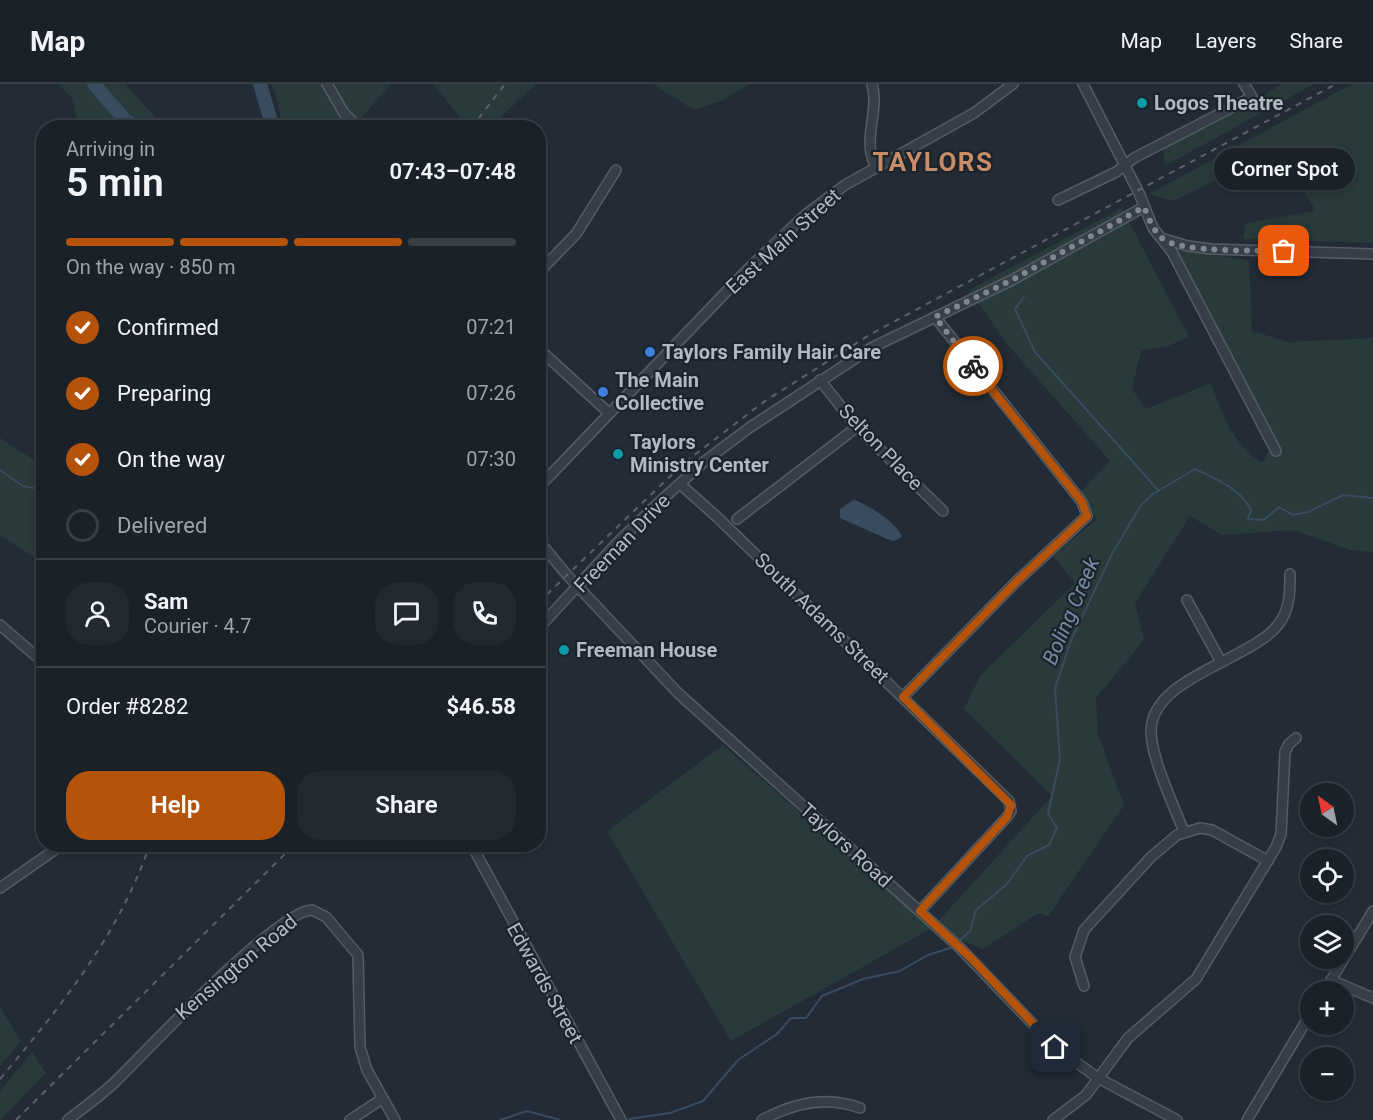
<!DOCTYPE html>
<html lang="en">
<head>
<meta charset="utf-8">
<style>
	:root { --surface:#1a2128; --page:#232930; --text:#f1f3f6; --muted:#9fa3a8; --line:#383e45; --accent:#b45309 }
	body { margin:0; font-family:Roboto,sans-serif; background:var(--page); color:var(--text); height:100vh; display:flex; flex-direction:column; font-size:22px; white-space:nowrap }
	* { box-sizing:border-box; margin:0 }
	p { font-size:20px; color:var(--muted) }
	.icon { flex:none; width:33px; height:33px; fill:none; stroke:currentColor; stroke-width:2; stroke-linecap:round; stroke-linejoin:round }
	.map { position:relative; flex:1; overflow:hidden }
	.sheet { position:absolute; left:36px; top:36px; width:510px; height:732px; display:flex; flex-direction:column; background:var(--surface); border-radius:24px; box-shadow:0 3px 9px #0003,0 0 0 2px var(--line) }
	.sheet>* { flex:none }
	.needle { width:39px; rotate:327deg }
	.controls { position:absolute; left:1300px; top:699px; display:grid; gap:12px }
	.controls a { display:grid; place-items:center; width:54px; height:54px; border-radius:50%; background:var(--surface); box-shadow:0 3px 9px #0003,0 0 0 2px var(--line); font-size:30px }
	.pin { position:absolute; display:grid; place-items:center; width:51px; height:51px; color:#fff; margin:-26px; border-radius:12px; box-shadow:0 3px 9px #0006 }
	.courier { position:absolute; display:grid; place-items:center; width:60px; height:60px; margin:-30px; border:4px solid #b45309; border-radius:50%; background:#fff; color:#222; box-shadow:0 2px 8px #0007 }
	.bubble { position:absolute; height:42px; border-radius:21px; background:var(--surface); box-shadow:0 3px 9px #0003,0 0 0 2px var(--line); font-size:20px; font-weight:600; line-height:42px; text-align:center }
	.headline em { font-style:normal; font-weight:600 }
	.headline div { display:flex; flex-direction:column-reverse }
	.headline { display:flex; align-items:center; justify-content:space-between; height:102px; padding:0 30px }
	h1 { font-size:39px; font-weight:600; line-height:45px }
	.bar { display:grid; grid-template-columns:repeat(4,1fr); gap:9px 6px; align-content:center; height:72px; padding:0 30px }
	.bar i { height:8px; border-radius:4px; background:var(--line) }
	.bar .selected { background:var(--accent) }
	.bar p { grid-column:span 4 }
	.line { display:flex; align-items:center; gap:15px; padding:0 30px; border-top:2px solid var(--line) }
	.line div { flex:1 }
	.round { display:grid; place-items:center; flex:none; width:63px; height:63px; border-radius:24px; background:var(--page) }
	ol { padding:0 30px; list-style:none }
	li { display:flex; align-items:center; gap:18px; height:66px }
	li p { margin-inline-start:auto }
	li .icon { padding:6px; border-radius:50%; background:var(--accent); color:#fff; stroke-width:4 }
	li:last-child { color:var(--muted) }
	li i { width:33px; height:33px; border:3px solid var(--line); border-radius:50% }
	.action { display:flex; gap:12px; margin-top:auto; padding:12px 30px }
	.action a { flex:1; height:69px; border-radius:24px; background:var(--accent); color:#fff; font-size:24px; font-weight:600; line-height:69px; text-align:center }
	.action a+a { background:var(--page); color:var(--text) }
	header { display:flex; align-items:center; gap:36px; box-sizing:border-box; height:84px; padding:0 30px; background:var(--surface); border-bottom:2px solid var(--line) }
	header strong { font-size:28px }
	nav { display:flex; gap:33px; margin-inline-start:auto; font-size:21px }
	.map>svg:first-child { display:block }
</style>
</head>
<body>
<header>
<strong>Map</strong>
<nav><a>Map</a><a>Layers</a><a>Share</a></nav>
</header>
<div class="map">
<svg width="1373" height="1036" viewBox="0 0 1373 1036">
	<rect width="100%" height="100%" fill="#232c36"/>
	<g fill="#283a39">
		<path d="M58 0H125L164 43H78L72 14Z"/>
		<path d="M271 0H391L352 44 282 43 278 18Z"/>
		<path d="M433 0H536L490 43 469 44Z"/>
		<path d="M653 0H750L723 16 694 26Z"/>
		<path d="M1283 0H1314L1165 82 1163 65Z"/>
		<path d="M1352 0H1373V159L1243 155 1246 139 1316 127 1278 66 1173 117 1149 110Z"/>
		<path d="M1122 124 1189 253 1168 262 1141 267 1132 305 1146 325 1211 299C1224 334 1231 357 1262 379L1274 359 1174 166 1249 176 1252 247 1288 258 1373 254V468L1350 466 1293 446 1222 451 1190 432 1135 519 1144 556 1096 614 1098 650 1124 721 1048 832 1039 829 983 865 932 844 731 957 607 747 723 661 932 844 1052 712 964 625 980 592 1075 499 1053 472 1097 435 1078 411 1110 377 1007 260 969 206Z"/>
		<path d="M0 354 43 382V479L0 451Z"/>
		<path d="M0 923 21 957 0 982Z"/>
		<path d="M32 968 46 989 0 1036V1007Z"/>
	</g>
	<path fill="#394b5e" d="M853 416C867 419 898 440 902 453L894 457 887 455 840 434V425Z"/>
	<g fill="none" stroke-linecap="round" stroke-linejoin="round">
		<g stroke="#394b5e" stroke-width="2">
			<path d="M1024 213 1015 225 1035 268 1159 407"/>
			<path d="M0 386 23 402 44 406"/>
			<path d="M957 859 970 847 976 826 1007 800 1027 772 1049 761 1057 744 1048 730 1060 675 1055 604 1072 554 1112 470 1141 421 1153 410 1195 385C1216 395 1240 404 1251 426L1248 435 1264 436 1279 423 1293 431 1308 428 1343 411 1373 414"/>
			<path d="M629 1035 670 1029 703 1017 738 976 777 950 791 934H806L822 912 863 895 900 887 928 871 953 863"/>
			<path d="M500 1036 527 1027 560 1036"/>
		</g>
		<g stroke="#394b5e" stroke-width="14">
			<path d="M94 0 125 36 139 44"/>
			<path d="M260 0 273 44"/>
		</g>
		<g stroke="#545c64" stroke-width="12">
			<g id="minor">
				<path d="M327 0 344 29 359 44"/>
				<path d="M872 0C880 27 861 58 876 82"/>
				<path d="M1083 0 1139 109 1153 144 1172 168 1276 367"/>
				<path d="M1058 116 1116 88 1134 74 1252 13 1244 0"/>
				<path d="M1164 155 1188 162 1211 165 1373 170"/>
				<path d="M538 189 576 150 616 86"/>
				<path d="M538 264 609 329"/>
				<path d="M820 296 857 343 943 427"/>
				<path d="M680 400 717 433 1009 717 1011 727 1007 733 920 827"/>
				<path d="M538 404 750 183 805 131 845 101 974 29 1013 0"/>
				<path d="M737 435 857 343"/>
				<path d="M538 456 567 491 678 609 958 862 1055 963 1098 994 1177 1036"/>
				<path d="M1187 516 1221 578"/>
				<path d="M0 541 44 579"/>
				<path d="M538 545 617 459 656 421 705 377 749 344 871 264 1012 196 1144 123"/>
				<path d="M903 613 1018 496 1087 432 1082 418 935 233"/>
				<path d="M1184 748C1174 722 1151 674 1151 647 1152 590 1259 576 1282 535 1290 521 1290 506 1290 490"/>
				<path d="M471 760 621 1036"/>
				<path d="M0 804 63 760"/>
				<path d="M1331 896 1373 914"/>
				<path d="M1084 902 1075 873 1084 846 1151 773 1177 751 1200 744 1212 746 1268 777"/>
				<path d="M1324 908 1373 827"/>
				<path d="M68 1036C83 1024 100 1012 114 999 146 968 276 827 312 826L326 833 358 871 360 963 367 986 395 1036"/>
				<path d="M350 1036 382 1015"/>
				<path d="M762 1036C793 1019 826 1011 860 1024"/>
				<path d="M1053 1036 1086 1011 1128 954 1196 895 1276 763 1281 750 1285 668 1289 660 1296 654"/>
				<path d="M1247 1036 1311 929"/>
			</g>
		</g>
		<use href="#minor" stroke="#363e47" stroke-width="9"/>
		<g stroke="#58626d" stroke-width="2" stroke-dasharray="6 6" stroke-linecap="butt">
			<path d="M471 44 505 0"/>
			<path d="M538 519 684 379 765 317 871 250 1336 0"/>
			<path d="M0 995C61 922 119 851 150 760"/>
			<path d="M16 1036 295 760"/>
		</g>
	</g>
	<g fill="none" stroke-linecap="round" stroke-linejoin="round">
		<path stroke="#7f8892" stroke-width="6" stroke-dasharray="0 10.8" d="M973 282 935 233 1012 196 1144 123C1149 134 1153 147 1163 155 1183 169 1257 166 1284 167"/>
		<path stroke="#b45309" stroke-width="8" d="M973 282 1082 418 1087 432 1018 496 903 613 1011 721 1007 733 920 827 972 875 1055 963"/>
	</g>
	<g fill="#0f9aa8" stroke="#1b232b" stroke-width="2">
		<circle cx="1142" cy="19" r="6"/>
		<circle cx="618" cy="370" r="6"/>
		<circle cx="564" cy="566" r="6"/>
	</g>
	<g fill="#3f7fe0" stroke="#1b232b" stroke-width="2">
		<circle cx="650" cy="268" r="6"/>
		<circle cx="603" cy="308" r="6"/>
	</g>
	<g text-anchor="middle" stroke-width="4.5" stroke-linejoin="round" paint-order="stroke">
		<g font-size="20" font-weight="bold" fill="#b1b9c3" stroke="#1b232b" text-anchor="start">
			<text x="1154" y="26">Logos Theatre</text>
			<text x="662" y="275">Taylors Family Hair Care</text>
			<text x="615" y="303">The Main<tspan x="615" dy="23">Collective</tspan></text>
			<text x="630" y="365">Taylors<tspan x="630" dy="23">Ministry Center</tspan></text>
			<text x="576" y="573">Freeman House</text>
		</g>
		<g font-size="20" fill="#b1b9c3" stroke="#1b232b">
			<text transform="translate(783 157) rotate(-42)" y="7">East Main Street</text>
			<text transform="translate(881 363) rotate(46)" y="7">Selton Place</text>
			<text transform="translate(622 459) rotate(-46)" y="7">Freeman Drive</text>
			<text transform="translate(822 534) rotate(44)" y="7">South Adams Street</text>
			<text transform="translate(846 761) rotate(42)" y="7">Taylors Road</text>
			<text transform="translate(236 883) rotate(-40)" y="7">Kensington Road</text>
			<text transform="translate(545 899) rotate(61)" y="7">Edwards Street</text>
		</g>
		<g font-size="21" font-style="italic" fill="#748ba4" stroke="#1b232b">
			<text transform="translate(1071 527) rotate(-67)" y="7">Boling Creek</text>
		</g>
		<g font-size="26" font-weight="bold" letter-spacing="1.5" fill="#c88c66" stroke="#1b232b">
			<text x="933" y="87">TAYLORS</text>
		</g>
	</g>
</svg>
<div class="controls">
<a><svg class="needle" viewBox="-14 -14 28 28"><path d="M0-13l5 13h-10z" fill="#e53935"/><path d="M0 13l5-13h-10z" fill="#9fa3a8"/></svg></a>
<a><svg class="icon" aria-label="locate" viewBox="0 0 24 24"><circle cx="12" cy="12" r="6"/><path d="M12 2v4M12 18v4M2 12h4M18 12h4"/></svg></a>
<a><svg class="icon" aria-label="layers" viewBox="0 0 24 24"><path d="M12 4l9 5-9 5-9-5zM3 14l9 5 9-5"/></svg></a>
<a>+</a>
<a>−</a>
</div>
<div class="pin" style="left:1284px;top:167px;background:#ea580c"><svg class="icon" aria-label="bag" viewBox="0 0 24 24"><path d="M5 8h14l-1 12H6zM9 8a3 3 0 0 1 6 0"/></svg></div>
<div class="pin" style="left:1055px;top:963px;background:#1f2937"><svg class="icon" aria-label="home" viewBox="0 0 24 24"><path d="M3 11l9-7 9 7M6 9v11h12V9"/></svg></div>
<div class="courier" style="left:973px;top:282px"><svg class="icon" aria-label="bike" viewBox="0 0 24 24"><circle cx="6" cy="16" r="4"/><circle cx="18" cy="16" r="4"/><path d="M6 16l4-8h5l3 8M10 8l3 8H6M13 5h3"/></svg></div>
<div class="bubble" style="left:1214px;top:64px;width:141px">Corner Spot</div>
<section class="sheet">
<div class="headline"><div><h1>5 min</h1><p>Arriving in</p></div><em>07:43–07:48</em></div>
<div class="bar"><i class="selected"></i><i class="selected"></i><i class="selected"></i><i></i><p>On the way · 850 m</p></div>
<ol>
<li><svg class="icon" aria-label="check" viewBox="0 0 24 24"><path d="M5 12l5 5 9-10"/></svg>Confirmed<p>07:21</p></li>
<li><svg class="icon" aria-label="check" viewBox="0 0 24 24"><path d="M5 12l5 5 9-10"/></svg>Preparing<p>07:26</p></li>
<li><svg class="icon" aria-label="check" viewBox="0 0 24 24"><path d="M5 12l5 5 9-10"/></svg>On the way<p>07:30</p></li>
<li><i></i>Delivered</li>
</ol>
<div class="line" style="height:108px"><a class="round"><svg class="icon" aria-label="person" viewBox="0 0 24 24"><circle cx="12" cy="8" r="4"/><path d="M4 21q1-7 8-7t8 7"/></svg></a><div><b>Sam</b><p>Courier · 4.7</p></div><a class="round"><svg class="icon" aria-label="chat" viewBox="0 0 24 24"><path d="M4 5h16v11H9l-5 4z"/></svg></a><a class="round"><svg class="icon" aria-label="phone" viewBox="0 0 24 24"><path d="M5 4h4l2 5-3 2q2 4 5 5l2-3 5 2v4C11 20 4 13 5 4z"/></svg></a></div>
<div class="line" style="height:78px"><div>Order #8282</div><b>$46.58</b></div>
<div class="action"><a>Help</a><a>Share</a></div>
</section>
</div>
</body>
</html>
